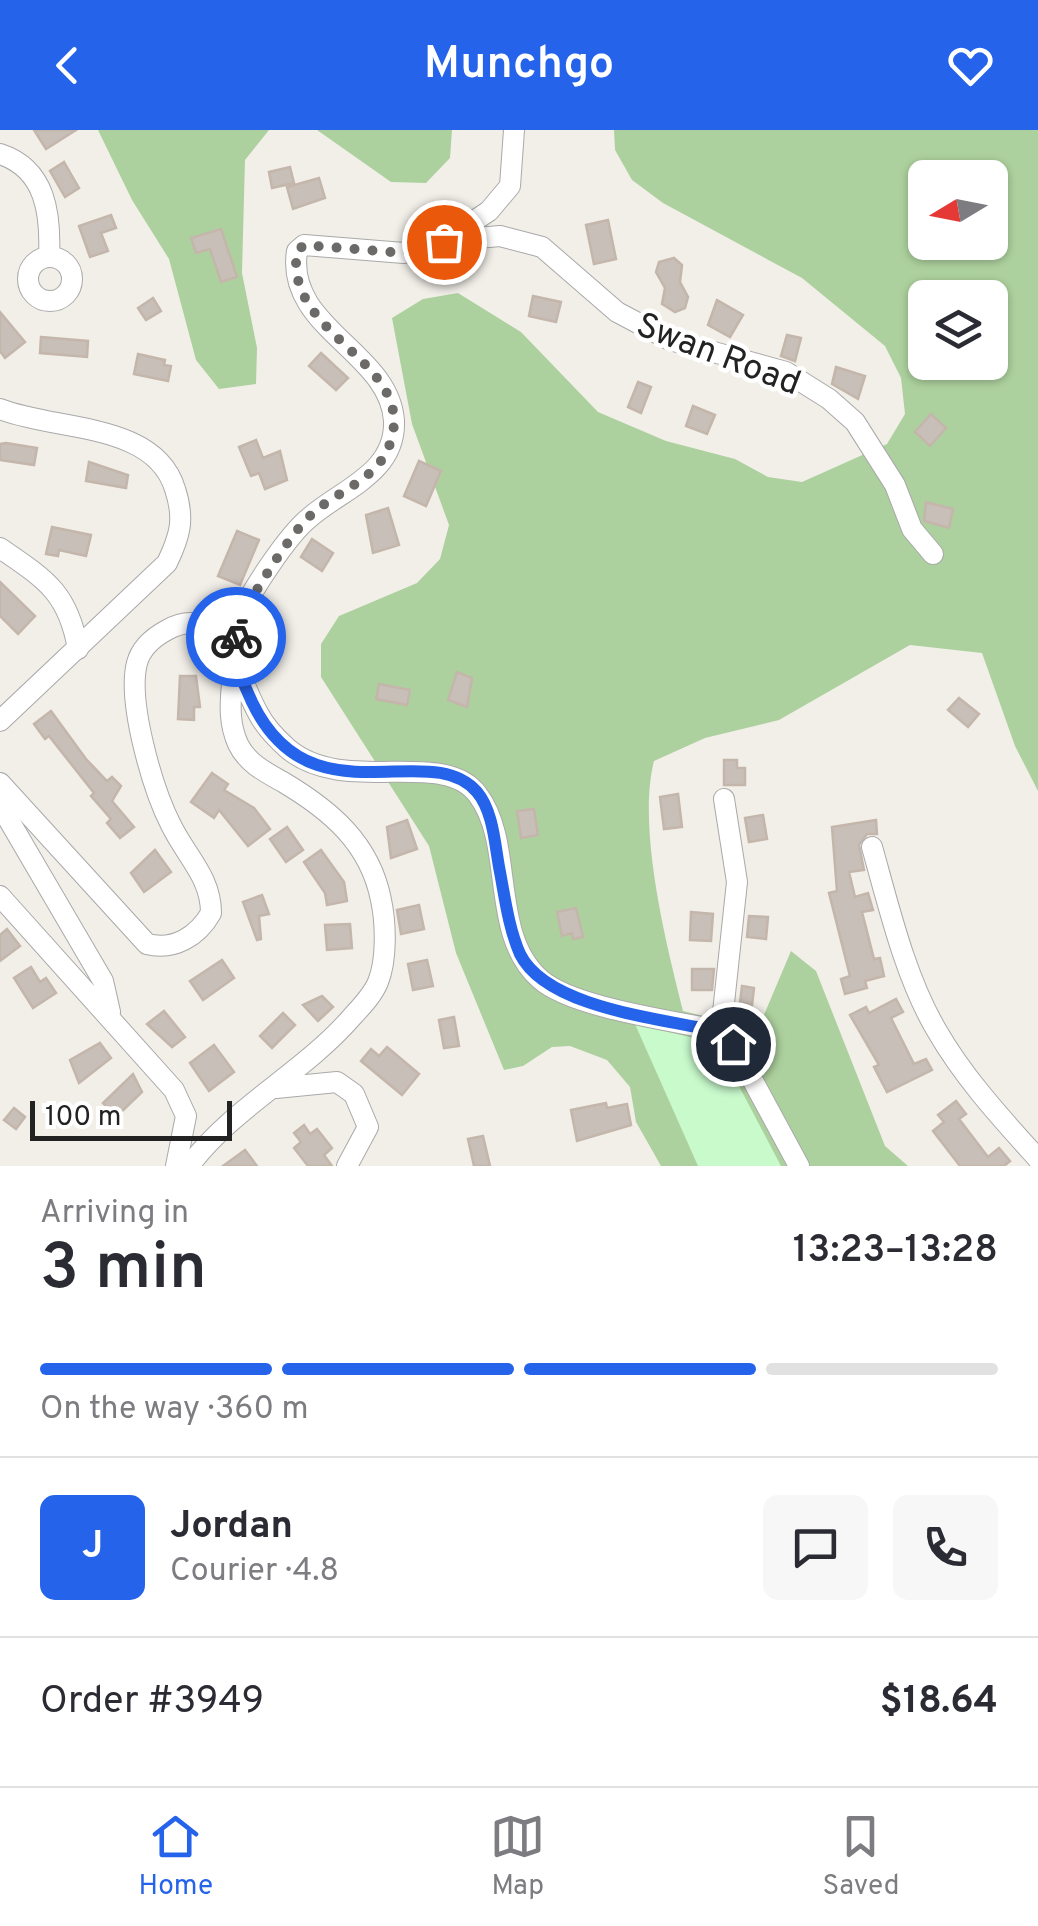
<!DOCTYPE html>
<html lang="en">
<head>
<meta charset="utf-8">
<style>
	:root { --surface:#fff; --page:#f7f7f7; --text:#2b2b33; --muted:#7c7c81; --line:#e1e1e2; --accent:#2563eb }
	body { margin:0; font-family:Overpass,sans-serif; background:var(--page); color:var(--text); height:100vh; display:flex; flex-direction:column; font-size:38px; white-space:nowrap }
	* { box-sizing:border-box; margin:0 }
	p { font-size:32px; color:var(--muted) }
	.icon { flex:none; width:55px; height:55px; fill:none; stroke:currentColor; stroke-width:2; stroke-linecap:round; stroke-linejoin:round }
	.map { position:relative; height:1036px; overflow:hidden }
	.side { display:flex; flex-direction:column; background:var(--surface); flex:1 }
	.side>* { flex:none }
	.needle { width:65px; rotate:260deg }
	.tools { position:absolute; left:908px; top:30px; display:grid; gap:20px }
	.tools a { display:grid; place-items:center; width:100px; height:100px; border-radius:15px; background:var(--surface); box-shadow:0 2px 8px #0004; font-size:50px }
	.scale { position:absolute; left:30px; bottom:25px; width:202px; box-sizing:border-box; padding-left:10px; border:5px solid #222; border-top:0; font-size:28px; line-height:35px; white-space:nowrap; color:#222; -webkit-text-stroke:8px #fff; paint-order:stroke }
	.pin { position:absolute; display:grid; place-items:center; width:85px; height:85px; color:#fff; margin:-42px; border:5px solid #fff; border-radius:50%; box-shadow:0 2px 10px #0007 }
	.courier { position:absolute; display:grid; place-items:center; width:100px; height:100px; margin:-50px; border:8px solid #2563eb; border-radius:50%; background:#fff; color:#222; box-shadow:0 2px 12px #0007 }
	.head em { font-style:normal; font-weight:600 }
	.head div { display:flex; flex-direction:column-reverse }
	.head { display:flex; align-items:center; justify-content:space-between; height:170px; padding:0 40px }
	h1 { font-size:65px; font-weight:600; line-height:75px }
	.bar { display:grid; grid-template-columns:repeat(4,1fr); gap:15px 10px; align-content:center; height:120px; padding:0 40px }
	.bar i { height:12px; border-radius:8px; background:var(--line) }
	.bar .current { background:var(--accent) }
	.bar p { grid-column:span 4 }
	.line { display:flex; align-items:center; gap:25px; padding:0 40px; border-top:2px solid var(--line) }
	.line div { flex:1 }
	.round { display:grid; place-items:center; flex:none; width:105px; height:105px; border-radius:15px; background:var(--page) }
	header { display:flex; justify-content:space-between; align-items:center; height:130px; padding:0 40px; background:var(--accent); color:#fff; font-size:45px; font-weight:600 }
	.dock { display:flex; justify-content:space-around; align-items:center; height:140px; border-top:2px solid var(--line); background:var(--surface); font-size:28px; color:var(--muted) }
	.dock a { display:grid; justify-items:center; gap:5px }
	.dock .current { color:var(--accent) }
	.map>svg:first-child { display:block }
</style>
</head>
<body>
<header><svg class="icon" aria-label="back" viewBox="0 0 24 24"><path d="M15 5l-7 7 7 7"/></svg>Munchgo<svg class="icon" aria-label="heart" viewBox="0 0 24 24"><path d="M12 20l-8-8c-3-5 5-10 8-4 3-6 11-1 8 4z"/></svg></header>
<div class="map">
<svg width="1038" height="1036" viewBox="0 0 1038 1036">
	<rect width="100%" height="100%" fill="#f2efe9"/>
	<g fill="#add19e" fill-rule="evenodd">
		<path d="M98 0H269L245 30 242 143 257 218 256 254 219 259 196 230 169 129 132 70Z"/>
		<path d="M317 0H452L450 28 426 53 391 52Z"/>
		<path d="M614 0H1038V661L1015 616 982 523 910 515 779 590 705 608 654 631C637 698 666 813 683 881L758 899 791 821 816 841 885 1016 908 1036H661L636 992 630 957 607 930 570 916 552 917 523 936 504 940 456 823 429 716 321 547V514L339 486 417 453 440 429 449 395 412 294 392 188 423 169 458 163 521 202 598 282 666 311 735 329 768 347 802 352 887 314 905 284 901 248 885 216 802 148 663 73 632 50 615 20ZM925 48H990V112H925ZM925 168H990V232H925Z"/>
	</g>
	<path fill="#c8facc" d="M635 894 698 909 729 937 781 1036H698Z"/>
	<g fill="#c7bfb8" stroke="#c4b6ab" stroke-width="2.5">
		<path d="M34 0H76L46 19Z"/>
		<path d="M64 32 79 58 65 67 50 41Z"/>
		<path d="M290 37 294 53 272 58 269 42Z"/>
		<path d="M319 48 325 68 293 79 287 57Z"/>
		<path d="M111 85 116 98 101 103 108 121 90 127 79 96Z"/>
		<path d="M608 90 616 129 594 134 586 95Z"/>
		<path d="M221 99 237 147 221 152 210 119 196 123 191 108Z"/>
		<path d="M674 128 682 135 680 152 688 167 685 178 675 182 662 174 665 158 656 142 659 132Z"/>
		<path d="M533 166 561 172 556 192 529 186Z"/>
		<path d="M153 168 161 181 146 190 138 178Z"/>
		<path d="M717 170 743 185 730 207 708 195Z"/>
		<path d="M0 182 25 212 5 228 0 221Z"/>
		<path d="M787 205 801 208 795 231 781 226Z"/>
		<path d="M41 207 88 211 87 227 40 223Z"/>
		<path d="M321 223 348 248 336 260 309 236Z"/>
		<path d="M138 224 165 230 164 235 171 236 168 251 134 244Z"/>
		<path d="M836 237 865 246 858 269 832 254Z"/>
		<path d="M638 252 651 257 641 283 628 277Z"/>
		<path d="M693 276 715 285 707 304 686 296Z"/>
		<path d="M931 284 946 298 930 316 915 302Z"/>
		<path d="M256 310 263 328 280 321 287 350 265 359 259 343 251 346 239 317Z"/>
		<path d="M6 313 37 318 34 335 0 330V314Z"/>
		<path d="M419 331 441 341 426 376 404 366Z"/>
		<path d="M89 332 128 345 126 358 86 351Z"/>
		<path d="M926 372 953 379 949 398 924 391Z"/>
		<path d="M388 378 399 415 373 423 366 385Z"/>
		<path d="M52 397 91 405 86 426 59 420 58 426 46 424Z"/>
		<path d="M237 401 259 410 240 455 218 446Z"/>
		<path d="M312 409 333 423 322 441 301 427Z"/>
		<path d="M0 452 35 486 18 504 0 486Z"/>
		<path d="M457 542 472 548 467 577 448 570Z"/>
		<path d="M180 546H196L200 577H194V590L178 589Z"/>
		<path d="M379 554 410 560 407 575 376 569Z"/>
		<path d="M959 568 979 584 968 597 948 580Z"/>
		<path d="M51 581 86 629 107 651 112 647 121 656 112 671 134 697 120 708 107 693 111 689 91 666 94 663 49 606 45 609 34 594Z"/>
		<path d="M724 630H737V638H745V655H724Z"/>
		<path d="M212 643 228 654 224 660 254 678 270 699 248 716 219 680 214 688 191 672Z"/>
		<path d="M678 664 682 697 664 699 660 667Z"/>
		<path d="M534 679 538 705 521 708 517 681Z"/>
		<path d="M763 685 767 709 749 712 745 688Z"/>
		<path d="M407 690 417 719 391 728 387 697Z"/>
		<path d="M876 690 877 704H867L859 715 864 740 849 742 855 767 868 763 873 780 862 782 874 829 880 828 884 846 865 851 867 858 845 864 841 849 850 846 829 763 837 761 832 697Z"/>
		<path d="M287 697 303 720 286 732 270 709Z"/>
		<path d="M155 720 171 742 144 762 131 743Z"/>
		<path d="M321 720 344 752 347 771 327 775 325 763 304 732Z"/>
		<path d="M262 765 269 784 259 786 261 809 257 810 243 772Z"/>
		<path d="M419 775 424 799 401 804 397 780Z"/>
		<path d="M576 778 583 807 573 809 572 803 562 806 557 782Z"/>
		<path d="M691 782 713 784 711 811 690 810Z"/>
		<path d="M749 786 768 787 766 809 747 807Z"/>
		<path d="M350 794 352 818 327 820 325 795Z"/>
		<path d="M7 799 20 816 0 831V805Z"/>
		<path d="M222 830 234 848 203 870 190 851Z"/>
		<path d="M427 830 433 856 413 860 408 834Z"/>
		<path d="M31 837 40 852 46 848 56 863 33 878 14 848Z"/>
		<path d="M692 839H714L712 860H692Z"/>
		<path d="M742 856 754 858 752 875 740 873Z"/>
		<path d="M322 866 333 877 318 891 303 875Z"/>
		<path d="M896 869 903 882 891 888 914 934 926 929 932 940 887 962 874 937 879 935 850 885 866 877 869 883Z"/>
		<path d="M164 881 185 907 172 917 147 894Z"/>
		<path d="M283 883 295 895 272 918 260 906Z"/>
		<path d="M454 887 459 916 444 918 439 890Z"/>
		<path d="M100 913 111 928 79 953 70 930Z"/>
		<path d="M214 915 234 942 209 961 190 933Z"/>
		<path d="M387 917 419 944 402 965 361 931 371 919 379 926Z"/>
		<path d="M133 944 142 962 116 987 103 973Z"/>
		<path d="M956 971 966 984 959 989 988 1027 999 1018 1010 1031 1004 1036H960L933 1001 944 992 938 985Z"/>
		<path d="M606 973 607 978 627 974 631 995 577 1011 571 980Z"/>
		<path d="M14 978 25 987 16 999 4 990Z"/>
		<path d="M304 995 310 1004 317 999 332 1018 324 1025 332 1036H308L294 1018 301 1012 294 1003Z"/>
		<path d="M483 1006 490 1036H474L468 1009Z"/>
		<path d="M245 1020 257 1036H223Z"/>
	</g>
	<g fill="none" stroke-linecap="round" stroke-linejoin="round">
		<g stroke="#a9a9a9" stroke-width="22">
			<g id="minor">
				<path d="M0 24C46 39 51 84 49 127"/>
				<path d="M445 111 500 106 542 117 617 182 670 210 786 242 829 269 855 292 895 355 912 399 933 424"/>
				<circle cx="50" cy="149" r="22"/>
				<path d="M0 279C56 301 155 292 175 359 185 389 180 406 167 433L0 591"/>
				<path d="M0 418C45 449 68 462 78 519"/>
				<path d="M0 653 147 814C174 821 198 806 211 783 211 747 186 726 171 695 153 660 127 572 137 533 141 518 154 507 167 500 222 470 238 548 258 583 264 595 277 609 287 618 343 667 444 617 478 665 515 714 489 804 540 849 572 878 676 891 721 901L733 914 799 1036"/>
				<path d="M0 675 103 851 110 882"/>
				<path d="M872 717C889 777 905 847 937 901 964 948 1002 989 1038 1029"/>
				<path d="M0 766 174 960 186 986 176 1036"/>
				<path d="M721 901 737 752 724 669"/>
				<path d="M276 958 337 952 354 964 368 997 347 1036"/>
				<path d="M189 1036C232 978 303 943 351 888 360 878 373 865 378 852 387 830 386 793 381 770 370 713 330 680 283 652 265 642 247 633 238 614 229 594 230 575 232 554 233 533 232 507 240 487 250 462 288 405 309 388 342 359 396 343 394 291 390 222 285 198 297 121L304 115 404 123 444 111 489 81 510 56 514 0"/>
			</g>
		</g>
		<use href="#minor" stroke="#fff" stroke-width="20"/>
	</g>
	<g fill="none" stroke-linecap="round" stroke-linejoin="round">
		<path stroke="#6b6a68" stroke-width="10" stroke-dasharray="0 18" d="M236 507 239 488C260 456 279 421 304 392 334 358 384 353 393 302 406 229 284 203 297 121L304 115 404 123 444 112"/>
		<path stroke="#2563eb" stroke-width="12" d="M236 507C232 532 242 549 252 572 311 695 429 606 477 662 494 682 495 718 500 742 505 769 509 799 520 824 547 879 665 889 721 902L733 914"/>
	</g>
	<g text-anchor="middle" stroke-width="9" stroke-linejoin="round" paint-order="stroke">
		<g font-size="35" fill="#222" stroke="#fff">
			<text transform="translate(719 223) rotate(21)" y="12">Swan Road</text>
		</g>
	</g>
</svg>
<div class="tools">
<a><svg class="needle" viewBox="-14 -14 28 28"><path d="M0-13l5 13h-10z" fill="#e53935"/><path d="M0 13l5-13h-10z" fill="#7c7c81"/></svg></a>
<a><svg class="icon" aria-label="layers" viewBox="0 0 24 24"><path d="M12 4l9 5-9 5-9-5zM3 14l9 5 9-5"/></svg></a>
</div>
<div class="scale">100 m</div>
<div class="pin" style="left:444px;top:112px;background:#ea580c"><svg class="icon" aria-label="bag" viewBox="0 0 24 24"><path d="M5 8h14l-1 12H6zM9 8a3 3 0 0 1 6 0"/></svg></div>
<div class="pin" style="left:733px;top:914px;background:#1f2937"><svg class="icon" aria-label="home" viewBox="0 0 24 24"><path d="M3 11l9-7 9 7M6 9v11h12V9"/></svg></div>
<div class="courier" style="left:236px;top:507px"><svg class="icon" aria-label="bike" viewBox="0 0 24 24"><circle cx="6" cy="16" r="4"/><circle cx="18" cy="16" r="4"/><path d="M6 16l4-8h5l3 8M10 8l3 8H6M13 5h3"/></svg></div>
</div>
<section class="side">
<div class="head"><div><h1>3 min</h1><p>Arriving in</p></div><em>13:23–13:28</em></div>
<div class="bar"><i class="current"></i><i class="current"></i><i class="current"></i><i></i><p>On the way · 360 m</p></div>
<div class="line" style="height:180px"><b class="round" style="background:var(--accent);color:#fff">J</b><div><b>Jordan</b><p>Courier · 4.8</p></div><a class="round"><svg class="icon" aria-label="chat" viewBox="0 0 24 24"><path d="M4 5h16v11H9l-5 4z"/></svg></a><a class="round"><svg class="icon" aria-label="phone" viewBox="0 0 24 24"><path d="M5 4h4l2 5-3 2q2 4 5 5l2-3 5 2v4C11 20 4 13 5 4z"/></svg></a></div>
<div class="line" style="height:130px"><div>Order #3949</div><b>$18.64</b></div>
</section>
<nav class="dock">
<a class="current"><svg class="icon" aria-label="home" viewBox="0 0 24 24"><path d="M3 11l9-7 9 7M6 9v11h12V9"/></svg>Home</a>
<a><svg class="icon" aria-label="map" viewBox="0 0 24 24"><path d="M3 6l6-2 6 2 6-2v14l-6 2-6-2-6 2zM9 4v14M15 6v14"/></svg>Map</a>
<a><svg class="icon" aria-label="saved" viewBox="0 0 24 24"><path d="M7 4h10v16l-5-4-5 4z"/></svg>Saved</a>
</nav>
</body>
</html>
